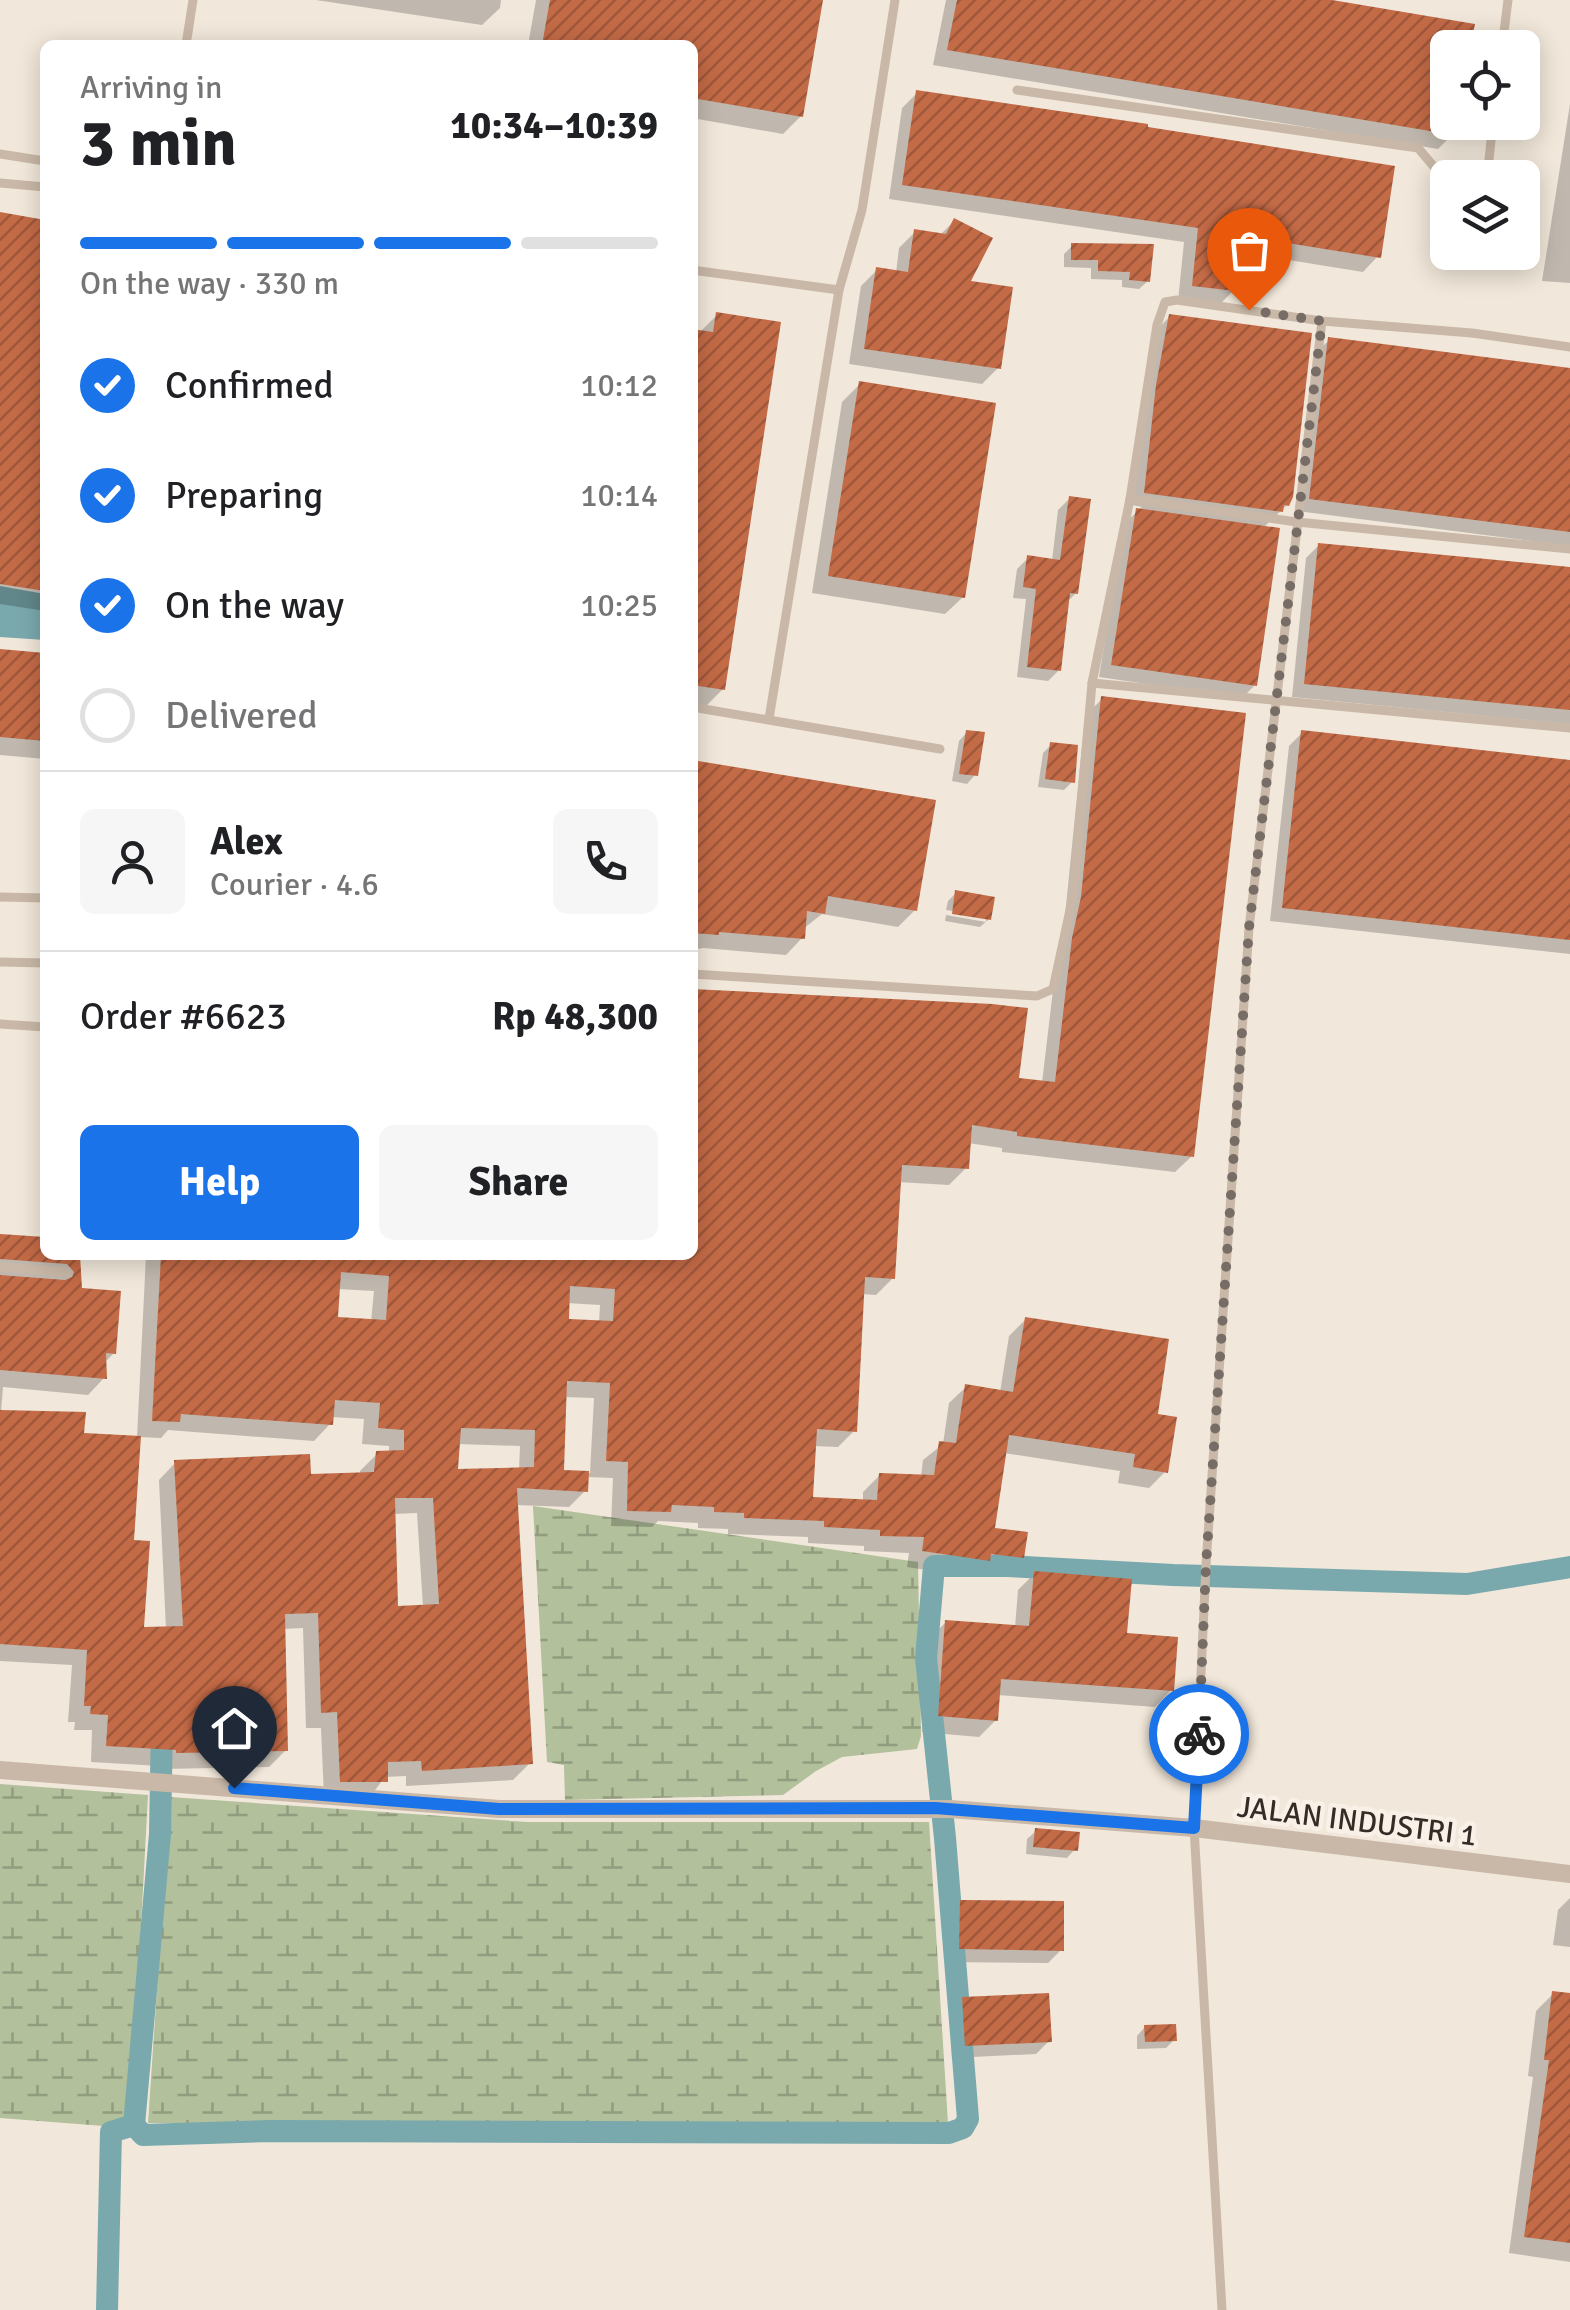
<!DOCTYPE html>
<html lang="en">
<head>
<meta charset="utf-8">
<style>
	:root { --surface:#fff; --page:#f6f6f6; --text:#202124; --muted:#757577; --line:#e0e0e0; --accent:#1a73e8 }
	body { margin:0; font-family:Signika,sans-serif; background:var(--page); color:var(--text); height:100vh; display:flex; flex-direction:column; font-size:38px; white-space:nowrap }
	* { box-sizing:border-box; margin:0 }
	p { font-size:32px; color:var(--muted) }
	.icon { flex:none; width:55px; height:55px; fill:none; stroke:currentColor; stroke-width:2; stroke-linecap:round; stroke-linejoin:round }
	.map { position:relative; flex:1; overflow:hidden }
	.drawer { position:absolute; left:40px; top:40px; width:658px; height:1220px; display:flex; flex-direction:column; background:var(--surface); border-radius:15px; box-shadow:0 5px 25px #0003 }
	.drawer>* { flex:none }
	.tools { position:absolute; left:1430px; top:30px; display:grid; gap:20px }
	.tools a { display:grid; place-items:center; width:110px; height:110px; border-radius:15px; background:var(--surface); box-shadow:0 5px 25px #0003; font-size:50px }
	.pin { position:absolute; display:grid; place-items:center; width:85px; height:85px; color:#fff; margin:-102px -42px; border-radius:50% 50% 50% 0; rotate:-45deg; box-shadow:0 0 10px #0007 }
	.pin .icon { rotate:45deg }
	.courier { position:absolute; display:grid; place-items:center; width:100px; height:100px; margin:-50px; border:8px solid #1a73e8; border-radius:50%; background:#fff; color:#222; box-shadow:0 2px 12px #0007 }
	.headline em { font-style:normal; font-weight:700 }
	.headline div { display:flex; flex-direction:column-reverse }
	.headline { display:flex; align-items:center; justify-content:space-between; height:170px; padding:0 40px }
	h1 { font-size:65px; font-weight:700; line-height:75px }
	.bar { display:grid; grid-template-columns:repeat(4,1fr); gap:15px 10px; align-content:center; height:120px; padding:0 40px }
	.bar i { height:12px; border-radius:8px; background:var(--line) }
	.bar .current { background:var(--accent) }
	.bar p { grid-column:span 4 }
	.line { display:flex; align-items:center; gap:25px; padding:0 40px; border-top:2px solid var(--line) }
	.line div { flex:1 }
	.round { display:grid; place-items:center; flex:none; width:105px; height:105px; border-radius:15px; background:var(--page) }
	ol { padding:0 40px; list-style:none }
	li { display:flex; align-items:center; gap:30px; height:110px }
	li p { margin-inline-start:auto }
	li .icon { padding:10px; border-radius:50%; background:var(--accent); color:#fff; stroke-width:4 }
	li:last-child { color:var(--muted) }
	li i { width:55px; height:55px; border:5px solid var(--line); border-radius:50% }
	.primary-button { display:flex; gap:20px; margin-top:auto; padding:20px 40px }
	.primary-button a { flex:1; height:115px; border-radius:15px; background:var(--accent); color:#fff; font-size:40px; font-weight:700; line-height:115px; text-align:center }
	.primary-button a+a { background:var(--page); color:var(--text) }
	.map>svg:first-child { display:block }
</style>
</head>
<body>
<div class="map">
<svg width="1570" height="2310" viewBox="0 0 1570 2310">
	<defs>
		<pattern id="wetland-marsh" width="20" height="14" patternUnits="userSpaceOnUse" patternTransform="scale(2.5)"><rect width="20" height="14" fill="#b2c09b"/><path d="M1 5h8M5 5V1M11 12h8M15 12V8" fill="none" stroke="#929c7e"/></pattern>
		<pattern id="building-hatch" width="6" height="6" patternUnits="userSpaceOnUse" patternTransform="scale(2.5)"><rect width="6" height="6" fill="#c36a46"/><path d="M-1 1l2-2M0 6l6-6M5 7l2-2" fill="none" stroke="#9f573a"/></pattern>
	</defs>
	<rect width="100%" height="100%" fill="#f1e7da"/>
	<g fill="url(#wetland-marsh)">
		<path d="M533 1506 918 1562 921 1736 917 1749 842 1757 816 1771 783 1795 565 1800 564 1765 547 1762Z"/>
		<path d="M0 1784 148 1795 137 2001 125 2122 104 2126 0 2118Z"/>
		<path d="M170 1797 527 1822H929L948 2123H148Z"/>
	</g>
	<path fill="#7aa9ad" d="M0 586 45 594V640L0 637Z"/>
	<g fill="#0003" fill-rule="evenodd">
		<path d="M316 0H501L500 8 482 25Z"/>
		<path d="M536 0H819L801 116 783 134 692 118V45H528Z"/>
		<path d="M946 0H1317L1448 48V122H1455L1453 134 1438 149 933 65Z"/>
		<path d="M211 41 242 45H207Z"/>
		<path d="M917 93 1378 256 1363 272 1239 252 1234 290 1219 305 1178 301 1184 242 889 199 902 108Z"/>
		<path d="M1570 104V283L1542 281Z"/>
		<path d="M0 215 45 222V611L0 604Z"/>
		<path d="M954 221 967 283 998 368 982 384 849 364 861 286 877 270 896 273 899 248 915 232 940 235Z"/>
		<path d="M1072 246 1151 247 1148 281 1139 289 1122 287V280L1091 279V268L1064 267V254Z"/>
		<path d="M717 315 723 689 705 707 692 705V331L700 332Z"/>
		<path d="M1170 316 1287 505 1263 528 1255 685 1242 698 1099 677 1124 524 1142 507 1132 505 1157 330Z"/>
		<path d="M1329 340 1570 371V546L1297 511 1316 353Z"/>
		<path d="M860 384 963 597 945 614 812 593 842 402Z"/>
		<path d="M1070 498 1076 593 1066 603 1059 670 1048 681 1017 677 1026 599 1013 598 1017 569 1028 558 1052 561 1058 510Z"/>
		<path d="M1319 545 1570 570V724L1292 697 1306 558Z"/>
		<path d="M0 652 45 655V759L0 755Z"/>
		<path d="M1102 699 1192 1156 1175 1172 1002 1152V1148L968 1143 966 1168 949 1185 898 1182 893 1278 876 1295 862 1294 854 1431 838 1447 813 1446 810 1500 863 1502V1492L880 1475 921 1477 923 1460 943 1444 949 1403 966 1387 1000 1392 1009 1336 1026 1319 1155 1416 1166 1471 1149 1488 1118 1483 1120 1471 1004 1453 992 1530 1022 1556 1005 1573 978 1570 971 1577 907 1567 909 1553 864 1551V1546L808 1543V1537L728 1534V1529L698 1528V1523L658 1521 652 1527 611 1526 613 1478 586 1477 585 1491 569 1507 515 1505 530 1763 513 1780 406 1786V1776L385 1777 369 1798 324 1797 321 1728H306L303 1628 283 1629 286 1750 269 1767 160 1769V1766L91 1762 92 1730H74L75 1722H68L72 1665 0 1661V1237L45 1240V1255H77L80 1290 114 1353 104 1363V1378L88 1395 3 1387 1 1412 82 1435 137 1438 146 1255H692L1016 1080 1042 1083 1057 956 1065 916 1085 716ZM337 1289 374 1291 371 1322 335 1320ZM567 1303 600 1305 599 1323 566 1322ZM564 1397 594 1398 590 1473 562 1472ZM331 1417 364 1419 362 1444 389 1446V1453L377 1454 360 1471V1475L308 1476 175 1463 159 1480 166 1629H142L132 1542 139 1437 161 1438 168 1430 314 1441 330 1424ZM457 1444 520 1446 519 1470 455 1472ZM417 1513 423 1607 396 1609 393 1514Z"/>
		<path d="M967 732 975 775 967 784 952 781 959 741Z"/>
		<path d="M1302 733 1570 762V954L1270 921 1289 746Z"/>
		<path d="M1051 745 1072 782 1064 790 1038 787 1043 753Z"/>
		<path d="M692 763 915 910 898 927 822 914 803 929 802 938 786 955 703 948 692 950Z"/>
		<path d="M956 893 989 919 980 927 945 921 946 915 986 922V916L946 910 948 901Z"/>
		<path d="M1035 1573 1125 1635 1171 1690 1155 1707 998 1695 996 1720 979 1737 922 1732 929 1639 946 1622 1015 1627 1018 1590Z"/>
		<path d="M1036 1831 1075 1849 1067 1858 1026 1854 1027 1839Z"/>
		<path d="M1570 1898V1947L1553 1945 1558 1910Z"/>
		<path d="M961 1902 1061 1950 1048 1963 947 1962 948 1915Z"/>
		<path d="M1553 1994 1570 1996V2262L1509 2253 1533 2077 1528 2076 1536 2011Z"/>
		<path d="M963 2000 1049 2041 1036 2054 952 2058 950 2013Z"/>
		<path d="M1145 2027 1174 2040 1166 2048 1137 2049V2036Z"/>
	</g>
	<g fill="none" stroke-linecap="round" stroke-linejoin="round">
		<g stroke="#7aa9ad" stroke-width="22">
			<path d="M134 2125 143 2135 270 2131 949 2133 963 2128 968 2119 945 1838 926 1658 934 1566H1007L1173 1575 1467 1584 1570 1567"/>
			<path d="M107 2310 111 2132 134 2125 160 1834 162 1722"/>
		</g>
	</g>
	<g fill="url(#building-hatch)" fill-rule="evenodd">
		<path d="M550 0H823L803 117 692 98V45H542Z"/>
		<path d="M957 0H1332L1475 24 1470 48H1448V134L947 50Z"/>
		<path d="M916 90 1148 124V127L1395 166 1381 258 1243 236 1236 291 1192 286 1198 228 902 185Z"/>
		<path d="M0 212 45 220V591L0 584Z"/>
		<path d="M954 218 993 238 971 281 1013 287 1001 369 864 349 876 267 908 272 914 229 946 234Z"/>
		<path d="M1071 243 1154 244 1150 282 1129 280 1130 272 1098 271V260H1071Z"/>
		<path d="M716 312 781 322 725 690 692 685V329L713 332Z"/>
		<path d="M1169 314 1312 333 1293 497 1289 506 1284 505 1283 512 1144 493 1156 385Z"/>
		<path d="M1328 337 1570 368V532L1309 499Z"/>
		<path d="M859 381 996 403 965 598 828 576Z"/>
		<path d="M1069 496 1091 499 1078 594 1070 593 1061 671 1027 667 1036 589 1023 587 1027 555 1060 560Z"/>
		<path d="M1136 508 1280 528 1257 686 1111 665Z"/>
		<path d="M1318 543 1570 567V710L1304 684Z"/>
		<path d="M0 649 45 653V741L0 737Z"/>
		<path d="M1101 696 1246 713 1194 1157 1017 1136V1132L972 1125 969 1169 902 1165 895 1279 865 1277 857 1432 817 1429 813 1497 877 1500 879 1473 934 1475 939 1441 956 1443 965 1384 1013 1392 1025 1317 1169 1339 1158 1414 1177 1417 1168 1473 1133 1467 1135 1454 1009 1435 995 1528 1028 1532 1024 1558 991 1554 990 1561 922 1551 924 1537 880 1536V1530L824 1527V1521L744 1518V1513L714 1512V1507L672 1505 671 1512 627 1511 628 1462 606 1461 610 1383 567 1381 564 1470 589 1471 588 1492 517 1488 533 1764 422 1771 421 1761 388 1762V1782H340L337 1712 321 1713 318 1613 285 1614 288 1751 176 1753V1750L106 1746 108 1715 90 1714 91 1706H84L87 1650 0 1644V1410L86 1412 84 1433 141 1436 134 1540 150 1541 144 1627 183 1626 174 1460 310 1454 311 1474 374 1472 376 1451 404 1450V1430L378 1428 380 1403 335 1400 333 1425 181 1414 180 1422 152 1421 161 1255H692V989L992 1004 1028 1008 1019 1078 1055 1082 1072 938 1081 897ZM341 1272 389 1276 386 1320 338 1317ZM570 1286 615 1289 613 1321 569 1319ZM461 1428 535 1430 534 1467 458 1469ZM395 1498H433L439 1604 398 1606Z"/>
		<path d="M966 730 985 732 978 776 959 774Z"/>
		<path d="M1301 730 1570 760V940L1282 908Z"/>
		<path d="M1050 742 1078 745 1075 783 1045 779Z"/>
		<path d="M692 760 936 800 917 911 828 896 825 914 807 911 805 939 719 932V935L692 933Z"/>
		<path d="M955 890 995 897 991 920 952 914Z"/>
		<path d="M0 1234 45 1237V1255H80L82 1288 121 1291 116 1354 106 1353 107 1379 0 1370V1275L65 1280 72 1277 74 1272 67 1264 0 1259Z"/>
		<path d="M1034 1571 1132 1579 1127 1633 1178 1637 1174 1691 1001 1679 998 1721 938 1716 945 1620 1029 1626Z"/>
		<path d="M1035 1828 1080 1832 1078 1851 1033 1847Z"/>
		<path d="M960 1900 1064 1901V1951L959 1949Z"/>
		<path d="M1552 1991 1570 1993V2243L1524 2237 1549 2060H1544Z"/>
		<path d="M1049 1993 1052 2042 965 2046 962 1997Z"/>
		<path d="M1176 2024 1177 2041 1145 2042 1144 2025Z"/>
	</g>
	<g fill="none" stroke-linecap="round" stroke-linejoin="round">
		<g stroke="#c9b8a7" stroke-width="9">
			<path d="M186 45 193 0"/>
			<path d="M1502 48 1508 0"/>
			<path d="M1017 90 1418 148 1441 175 1451 178"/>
			<path d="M0 154 45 161"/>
			<path d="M1487 178 1493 122"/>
			<path d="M0 183 45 187"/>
			<path d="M1476 257 1477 252"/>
			<path d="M692 270 839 290"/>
			<path d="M1130 499 1297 522 1570 549"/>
			<path d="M1092 683 1570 728"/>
			<path d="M692 707 940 749"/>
			<path d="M769 719 839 290 862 210 895 0"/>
			<path d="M0 897 45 898"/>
			<path d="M0 962 45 963"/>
			<path d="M692 974 1037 996 1053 989 1073 896 1092 683 1130 499 1157 325 1165 302 1177 300 1322 321 1472 333 1570 347"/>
			<path d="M0 1024 45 1027"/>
			<path d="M0 1267 66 1272"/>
			<path d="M1222 2310 1194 1828 1206 1565 1249 928 1322 321"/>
		</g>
		<path stroke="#c9b8a7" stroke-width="18" d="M0 1770 499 1809H950L1194 1828 1570 1874"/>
	</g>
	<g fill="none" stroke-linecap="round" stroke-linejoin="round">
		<path stroke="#776d66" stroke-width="10" stroke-dasharray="0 18" d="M1199 1734 1206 1565 1249 928 1322 321 1249 310"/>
		<path stroke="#1a73e8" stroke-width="12" d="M234 1788 499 1809 935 1808 1194 1828 1199 1734"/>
	</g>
	<g text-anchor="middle" stroke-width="9" stroke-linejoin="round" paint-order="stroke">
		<g font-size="30" fill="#352c27" stroke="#f9f1e7">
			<text transform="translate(1357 1821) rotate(7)" y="10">JALAN INDUSTRI 1</text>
		</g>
	</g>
</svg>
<div class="tools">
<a><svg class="icon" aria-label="locate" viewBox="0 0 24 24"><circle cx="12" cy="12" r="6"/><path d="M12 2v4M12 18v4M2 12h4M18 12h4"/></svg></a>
<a><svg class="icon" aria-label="layers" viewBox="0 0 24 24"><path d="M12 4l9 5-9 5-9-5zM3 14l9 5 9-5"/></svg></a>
</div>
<div class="pin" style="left:1249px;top:310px;background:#ea580c"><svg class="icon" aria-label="bag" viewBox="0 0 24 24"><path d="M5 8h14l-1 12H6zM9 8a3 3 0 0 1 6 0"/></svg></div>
<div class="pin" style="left:234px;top:1788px;background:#1f2937"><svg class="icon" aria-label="home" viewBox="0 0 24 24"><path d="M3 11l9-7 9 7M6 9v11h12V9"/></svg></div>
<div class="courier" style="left:1199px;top:1734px"><svg class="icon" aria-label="bike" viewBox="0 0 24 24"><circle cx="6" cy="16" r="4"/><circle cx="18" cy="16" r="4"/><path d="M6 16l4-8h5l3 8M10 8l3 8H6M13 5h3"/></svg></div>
<section class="drawer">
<div class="headline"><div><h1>3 min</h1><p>Arriving in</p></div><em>10:34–10:39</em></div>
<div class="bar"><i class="current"></i><i class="current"></i><i class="current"></i><i></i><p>On the way · 330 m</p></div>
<ol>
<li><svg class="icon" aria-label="check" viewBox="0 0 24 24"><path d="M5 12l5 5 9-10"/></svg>Confirmed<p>10:12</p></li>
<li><svg class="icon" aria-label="check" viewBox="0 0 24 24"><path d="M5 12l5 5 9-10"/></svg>Preparing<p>10:14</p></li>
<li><svg class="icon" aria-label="check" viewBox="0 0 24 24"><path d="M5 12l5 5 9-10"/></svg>On the way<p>10:25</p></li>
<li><i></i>Delivered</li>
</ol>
<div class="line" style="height:180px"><a class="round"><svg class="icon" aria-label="person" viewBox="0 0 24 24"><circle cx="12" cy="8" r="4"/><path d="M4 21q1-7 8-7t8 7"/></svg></a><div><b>Alex</b><p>Courier · 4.6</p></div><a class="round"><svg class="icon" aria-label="phone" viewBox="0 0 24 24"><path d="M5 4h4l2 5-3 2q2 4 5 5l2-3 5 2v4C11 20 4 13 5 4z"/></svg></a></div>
<div class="line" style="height:130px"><div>Order #6623</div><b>Rp 48,300</b></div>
<div class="primary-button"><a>Help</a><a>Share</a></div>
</section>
</div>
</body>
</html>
